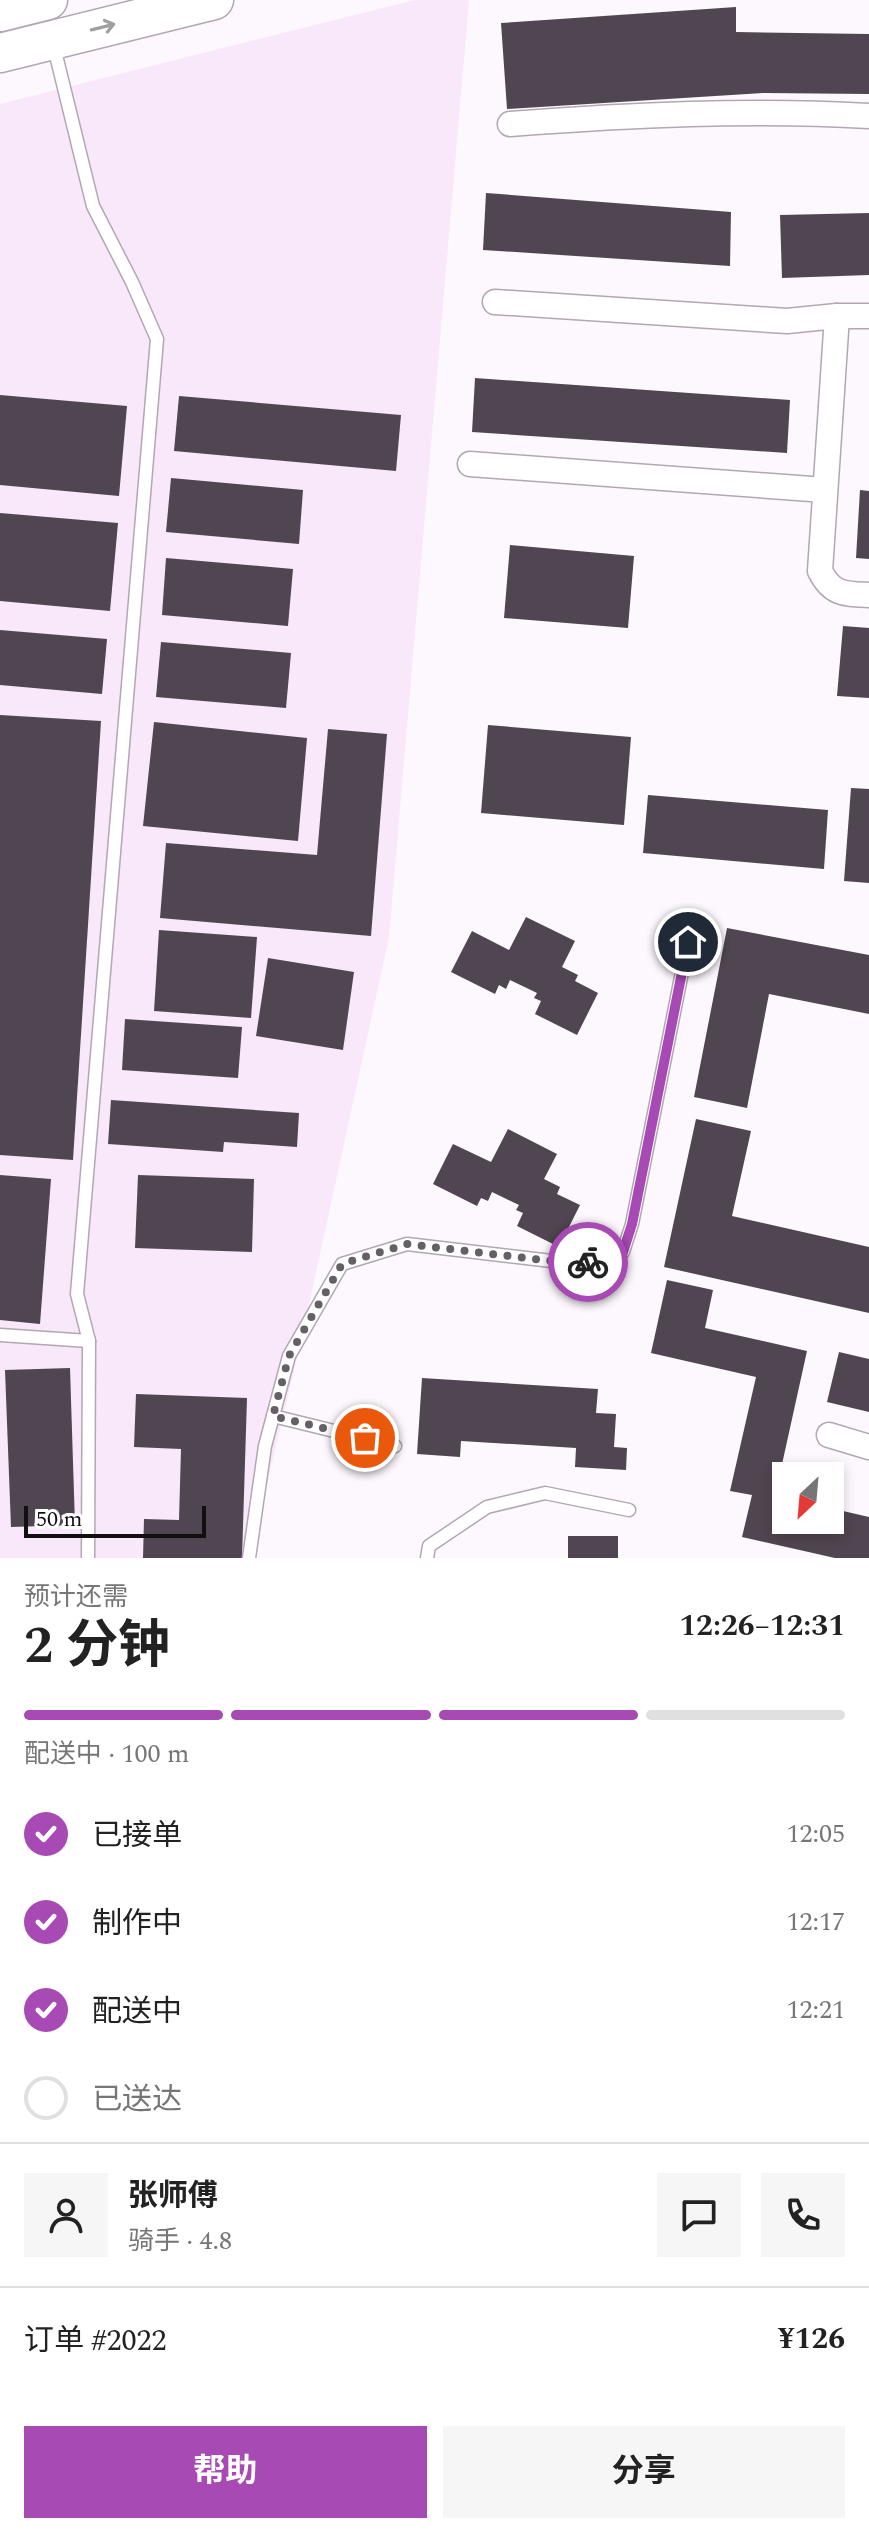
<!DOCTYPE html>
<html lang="zh">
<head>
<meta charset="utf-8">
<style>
	:root { --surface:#fff; --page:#f6f6f6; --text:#222; --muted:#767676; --line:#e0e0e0; --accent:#a84ab3 }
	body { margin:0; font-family:Spectral,"Noto Sans SC",serif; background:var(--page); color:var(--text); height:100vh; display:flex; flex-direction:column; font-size:30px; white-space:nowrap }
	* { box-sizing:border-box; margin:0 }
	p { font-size:26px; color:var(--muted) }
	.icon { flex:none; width:44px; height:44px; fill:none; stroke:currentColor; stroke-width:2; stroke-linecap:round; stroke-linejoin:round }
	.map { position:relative; height:1558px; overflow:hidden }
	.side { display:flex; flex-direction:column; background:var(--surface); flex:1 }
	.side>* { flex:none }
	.needle { width:52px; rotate:206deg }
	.buttons { position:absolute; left:772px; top:1462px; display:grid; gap:16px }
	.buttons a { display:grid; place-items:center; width:72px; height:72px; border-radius:0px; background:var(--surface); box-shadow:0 4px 12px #0003; font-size:40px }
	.scale { position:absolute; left:24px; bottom:20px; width:182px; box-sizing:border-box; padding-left:8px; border:4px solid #120e12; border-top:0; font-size:22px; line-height:28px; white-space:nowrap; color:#120e12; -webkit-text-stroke:6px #fff; paint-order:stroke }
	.pin { position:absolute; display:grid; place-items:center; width:68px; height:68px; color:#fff; margin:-34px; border:4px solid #fff; border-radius:50%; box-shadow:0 2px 8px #0007 }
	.courier { position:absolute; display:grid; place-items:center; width:80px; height:80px; margin:-40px; border:6px solid #a84ab3; border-radius:50%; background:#fff; color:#222; box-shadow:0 2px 10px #0007 }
	.head em { font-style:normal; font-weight:700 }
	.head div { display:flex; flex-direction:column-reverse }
	.head { display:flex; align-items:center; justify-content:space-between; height:136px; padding:0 24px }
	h1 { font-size:52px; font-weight:700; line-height:60px }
	.bar { display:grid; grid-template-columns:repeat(4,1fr); gap:12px 8px; align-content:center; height:96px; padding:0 24px }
	.bar i { height:10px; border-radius:6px; background:var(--line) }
	.bar .on { background:var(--accent) }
	.bar p { grid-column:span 4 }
	.line { display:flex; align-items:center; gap:20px; padding:0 24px; border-top:2px solid var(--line) }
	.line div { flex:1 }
	.round { display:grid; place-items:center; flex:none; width:84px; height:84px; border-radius:0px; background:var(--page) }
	ol { padding:0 24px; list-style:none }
	li { display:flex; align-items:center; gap:24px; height:88px }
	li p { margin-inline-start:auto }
	li .icon { padding:8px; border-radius:50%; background:var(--accent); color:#fff; stroke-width:4 }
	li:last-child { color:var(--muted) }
	li i { width:44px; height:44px; border:4px solid var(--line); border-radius:50% }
	.cta { display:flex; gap:16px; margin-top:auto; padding:16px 24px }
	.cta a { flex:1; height:92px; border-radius:0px; background:var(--accent); color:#fff; font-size:32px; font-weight:700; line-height:92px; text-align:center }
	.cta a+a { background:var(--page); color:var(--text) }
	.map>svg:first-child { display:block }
</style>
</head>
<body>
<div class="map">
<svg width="869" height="1558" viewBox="0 0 869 1558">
	<rect width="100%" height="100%" fill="#fdf8fe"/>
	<path fill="#f9e7fa" d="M415 0H469L389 937 300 1346 249 1558H0V104Z"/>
	<g fill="#504651">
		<path d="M736 7V32L869 34V94L763 93 507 109 501 23Z"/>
		<path d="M486 193 731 212 730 266 483 250Z"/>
		<path d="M869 213V275L782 278 780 215Z"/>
		<path d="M475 378 790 400 787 453 472 432Z"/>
		<path d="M0 395 127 406 119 496 0 485Z"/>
		<path d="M179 396 401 415 396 471 174 451Z"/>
		<path d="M171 478 303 490 299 544 166 532Z"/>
		<path d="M860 490 869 491V559L856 558Z"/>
		<path d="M0 513 118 523 110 611 0 601Z"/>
		<path d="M510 545 634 556 628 628 504 618Z"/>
		<path d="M166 558 293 569 288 626 162 615Z"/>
		<path d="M843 626 869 628V698L837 696Z"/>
		<path d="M0 630 107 639 102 694 0 685Z"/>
		<path d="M161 642 291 653 286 708 156 697Z"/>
		<path d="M0 715 101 721 73 1160 0 1155Z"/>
		<path d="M154 722 307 738 298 841 143 826Z"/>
		<path d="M488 725 631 737 624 825 481 813Z"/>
		<path d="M328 729 387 734 371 936 160 918 166 843 317 855Z"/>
		<path d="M851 788 869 789V883L844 881Z"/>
		<path d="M648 795 828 810 824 869 643 853Z"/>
		<path d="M526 917 575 941 562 967 578 975 575 981 598 993 577 1035 535 1014 541 1001 534 998 537 993 510 980 506 989 499 985 495 994 451 972 472 931 509 950Z"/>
		<path d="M727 928 869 955V1014L769 994 747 1108 694 1097Z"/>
		<path d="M159 930 257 937 251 1018 154 1011Z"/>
		<path d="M268 958 354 972 343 1050 256 1036Z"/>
		<path d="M125 1019 242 1027 238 1078 122 1070Z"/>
		<path d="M111 1100 299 1113 297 1147 224 1142 223 1152 108 1144Z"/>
		<path d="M696 1119 751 1131 732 1216 869 1247V1313L664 1267Z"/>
		<path d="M508 1129 557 1154 544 1179 560 1187 557 1194 580 1205 559 1247 517 1226 523 1213 516 1210 519 1205 492 1192 488 1201 481 1198 477 1206 433 1184 453 1144 491 1162Z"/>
		<path d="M0 1175 51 1179 40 1324 0 1320Z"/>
		<path d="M138 1175 254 1179 252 1252 135 1248Z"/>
		<path d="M667 1280 713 1290 705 1328 807 1351 775 1496 786 1498V1520H830V1508L869 1517V1558H835L742 1537 752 1495 730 1491 756 1377 651 1353Z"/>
		<path d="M839 1352 869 1359V1412L827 1402Z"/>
		<path d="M70 1368 75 1525 11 1527 5 1370Z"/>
		<path d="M422 1378 598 1389 596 1413 616 1414 614 1447 627 1448 626 1470 575 1467 576 1448 461 1441 460 1457 417 1454Z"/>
		<path d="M136 1394 247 1398 242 1558H143L144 1519 179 1520 181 1449 134 1447Z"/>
		<rect x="568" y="1536" width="50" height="22"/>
	</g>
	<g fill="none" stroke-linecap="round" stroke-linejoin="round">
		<g stroke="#b2a7b3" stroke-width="15">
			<g id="service">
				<path d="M53 43 93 206 132 282 157 339 77 1294 89 1341 88 1558"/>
				<path d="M0 1335 89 1341"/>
				<path d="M273 1416 395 1446"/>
				<path d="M249 1558 265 1446 289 1356 342 1264 407 1244 560 1262H601L623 1252 632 1224 688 942"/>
				<path d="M427 1558 429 1546 487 1507 545 1493 629 1510"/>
			</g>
		</g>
		<g stroke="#b2a7b3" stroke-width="27">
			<g id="minor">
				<path d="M510 124C630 115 749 109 869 116"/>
				<path d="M495 302 787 321 837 316"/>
				<path d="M869 316H837L820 571C832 595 845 594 869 595"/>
				<path d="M470 464 825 490"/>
				<path d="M829 1435 869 1447"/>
			</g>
		</g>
		<g stroke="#b2a7b3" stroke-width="41">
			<g id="primary">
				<path d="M0 12 48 0"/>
				<path d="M0 53 214 0"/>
			</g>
		</g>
		<use href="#service" stroke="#fff" stroke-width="12"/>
		<use href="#minor" stroke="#fff" stroke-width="24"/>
		<use href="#primary" stroke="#fff" stroke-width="38"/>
	</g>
	<defs><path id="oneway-shaft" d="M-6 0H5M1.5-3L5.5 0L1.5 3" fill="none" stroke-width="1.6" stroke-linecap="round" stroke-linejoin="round" transform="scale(2)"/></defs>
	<use stroke="#a09fa0" href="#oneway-shaft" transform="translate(103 27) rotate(-14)"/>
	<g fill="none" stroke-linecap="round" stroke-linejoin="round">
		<path stroke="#646065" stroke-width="8" stroke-dasharray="0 14.4" d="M365 1438 273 1416 289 1356 342 1264 407 1244 560 1262H588"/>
		<path stroke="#a84ab3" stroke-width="10" d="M588 1262H601L623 1252 632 1224 688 942"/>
	</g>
</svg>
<div class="buttons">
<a><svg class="needle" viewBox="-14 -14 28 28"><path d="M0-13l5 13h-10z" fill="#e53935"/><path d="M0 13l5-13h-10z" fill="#767676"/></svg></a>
</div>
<div class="scale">50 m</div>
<div class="pin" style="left:365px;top:1438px;background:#ea580c"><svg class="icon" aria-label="bag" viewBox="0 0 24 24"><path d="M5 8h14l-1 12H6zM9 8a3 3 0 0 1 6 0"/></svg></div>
<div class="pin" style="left:688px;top:942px;background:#1f2937"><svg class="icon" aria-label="home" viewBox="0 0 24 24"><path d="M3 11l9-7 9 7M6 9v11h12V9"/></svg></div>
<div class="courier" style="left:588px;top:1262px"><svg class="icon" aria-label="bike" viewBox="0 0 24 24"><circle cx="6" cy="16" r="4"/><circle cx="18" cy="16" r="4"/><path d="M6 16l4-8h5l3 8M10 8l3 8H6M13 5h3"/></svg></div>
</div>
<section class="side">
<div class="head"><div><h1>2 分钟</h1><p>预计还需</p></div><em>12:26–12:31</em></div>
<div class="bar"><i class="on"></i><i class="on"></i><i class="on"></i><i></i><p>配送中 · 100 m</p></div>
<ol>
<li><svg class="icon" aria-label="check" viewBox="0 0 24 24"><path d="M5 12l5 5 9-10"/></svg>已接单<p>12:05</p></li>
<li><svg class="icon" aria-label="check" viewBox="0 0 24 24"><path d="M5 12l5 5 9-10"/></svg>制作中<p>12:17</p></li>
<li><svg class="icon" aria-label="check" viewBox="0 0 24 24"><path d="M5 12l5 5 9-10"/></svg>配送中<p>12:21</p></li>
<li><i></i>已送达</li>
</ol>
<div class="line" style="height:144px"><a class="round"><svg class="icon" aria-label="person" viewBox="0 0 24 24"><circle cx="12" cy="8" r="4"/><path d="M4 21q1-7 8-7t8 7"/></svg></a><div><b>张师傅</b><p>骑手 · 4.8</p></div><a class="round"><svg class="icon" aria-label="chat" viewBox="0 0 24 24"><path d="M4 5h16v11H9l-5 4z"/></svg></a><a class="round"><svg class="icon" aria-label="phone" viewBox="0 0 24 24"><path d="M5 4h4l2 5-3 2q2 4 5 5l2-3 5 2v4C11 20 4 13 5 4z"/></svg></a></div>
<div class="line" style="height:104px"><div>订单 #2022</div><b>¥126</b></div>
<div class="cta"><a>帮助</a><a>分享</a></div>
</section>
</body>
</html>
